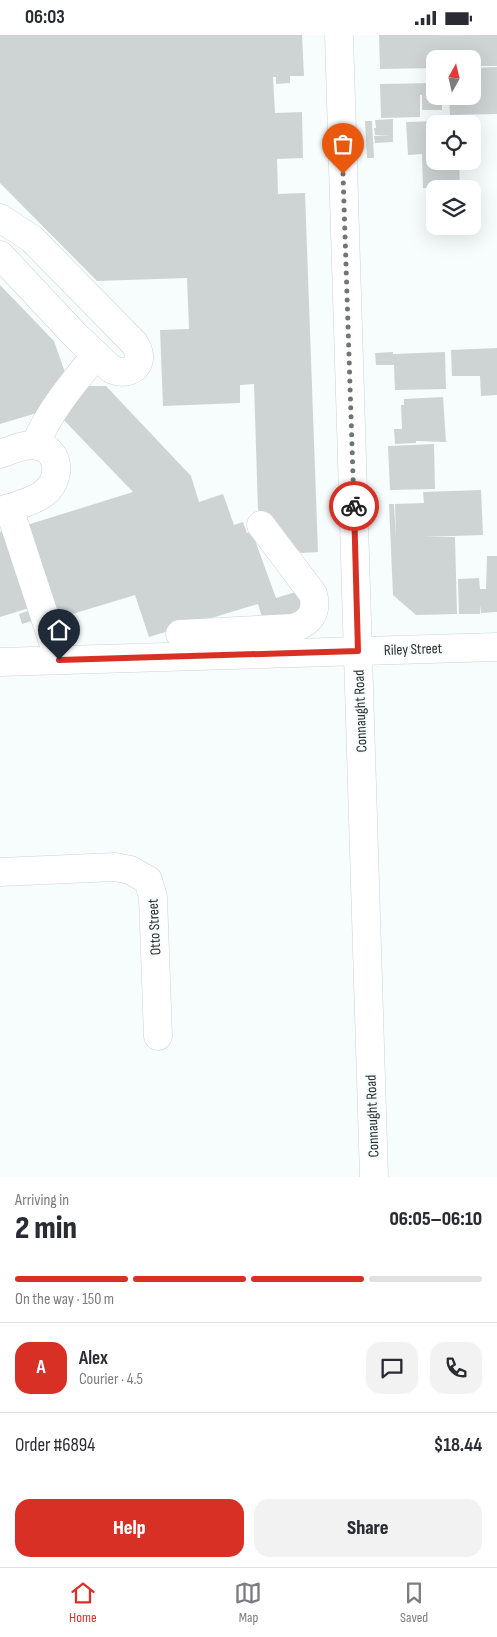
<!DOCTYPE html>
<html lang="en">
<head>
<meta charset="utf-8">
<style>
	:root { --surface:#fff; --page:#f2f2f3; --text:#2b2b33; --muted:#7c7c81; --line:#e1e1e2; --accent:#d93025 }
	body { margin:0; font-family:"Sofia Sans Condensed",sans-serif; background:var(--page); color:var(--text); height:100vh; display:flex; flex-direction:column; font-size:19px; white-space:nowrap }
	* { box-sizing:border-box; margin:0 }
	p { font-size:16px; color:var(--muted) }
	.icon { flex:none; width:28px; height:28px; fill:none; stroke:currentColor; stroke-width:2; stroke-linecap:round; stroke-linejoin:round }
	.map { position:relative; height:1142px; overflow:hidden }
	.drawer { display:flex; flex-direction:column; background:var(--surface); flex:1 }
	.drawer>* { flex:none }
	.needle { width:32px; rotate:8deg }
	.tools { position:absolute; left:426px; top:15px; display:grid; gap:10px }
	.tools a { display:grid; place-items:center; width:55px; height:55px; border-radius:10px; background:var(--surface); box-shadow:0 5px 20px #0002; font-size:25px }
	.pin { position:absolute; display:grid; place-items:center; width:42px; height:42px; color:#fff; margin:-51px -21px; border-radius:50% 50% 50% 0; rotate:-45deg; box-shadow:0 0 5px #0007 }
	.pin .icon { rotate:45deg }
	.courier { position:absolute; display:grid; place-items:center; width:50px; height:50px; margin:-25px; border:4px solid #d93025; border-radius:50%; background:#fff; color:#222; box-shadow:0 1px 6px #0007 }
	.summary em { font-style:normal; font-weight:800 }
	.summary div { display:flex; flex-direction:column-reverse }
	.summary { display:flex; align-items:center; justify-content:space-between; height:85px; padding:0 15px }
	h1 { font-size:32px; font-weight:800; line-height:38px }
	.bar { display:grid; grid-template-columns:repeat(4,1fr); gap:8px 5px; align-content:center; height:60px; padding:0 15px }
	.bar i { height:6px; border-radius:4px; background:var(--line) }
	.bar .current { background:var(--accent) }
	.bar p { grid-column:span 4 }
	.line { display:flex; align-items:center; gap:12px; padding:0 15px; border-top:1px solid var(--line) }
	.line div { flex:1 }
	.round { display:grid; place-items:center; flex:none; width:52px; height:52px; border-radius:15px; background:var(--page) }
	.action { display:flex; gap:10px; margin-top:auto; padding:10px 15px }
	.action a { flex:1; height:58px; border-radius:15px; background:var(--accent); color:#fff; font-size:20px; font-weight:800; line-height:58px; text-align:center }
	.action a+a { background:var(--page); color:var(--text) }
	.status { display:flex; justify-content:space-between; align-items:center; height:35px; padding:0 25px; background:var(--surface); direction:ltr }
	.status svg { height:14px; fill:currentColor }
	.tab-bar { display:flex; justify-content:space-around; align-items:center; height:70px; border-top:1px solid var(--line); background:var(--surface); font-size:14px; color:var(--muted) }
	.tab-bar a { display:grid; justify-items:center; gap:2px }
	.tab-bar .current { color:var(--accent) }
	.map>svg:first-child { display:block }
</style>
</head>
<body>
<div class="status"><b>06:03</b><svg viewBox="0 0 49 12"><path d="M0 12V9h3v3zM5 12V6h3v6zM10 12V3h3v9zM15 12V0h3v12zM26 1h20v11H26zM47 4h2v5h-2z"/></svg></div>
<div class="map">
<svg width="497" height="1142" viewBox="0 0 497 1142">
	<rect width="100%" height="100%" fill="#f7fcfd"/>
	<g fill="#ced4d4">
		<path d="M0 0H302L304 41H290V48L276 49V42H273L275 78 302 77 303 123 277 124 278 159 305 158 318 517 301 518 258 475 254 349 240 350V368L163 371 160 295 189 294 187 243 97 246 0 148Z"/>
		<path d="M379 0H497V31H472V24H435V33L380 34Z"/>
		<path d="M497 32V79L450 80 449 61H472V33Z"/>
		<path d="M435 48V61H442V75H422V60H420V82L381 83 380 49Z"/>
		<path d="M393 84V107L375 108 374 101 390 100H375L374 93H382H376L375 85Z"/>
		<path d="M365 86H372L374 123H367Z"/>
		<path d="M437 86 435 126H459L460 154 423 153 422 119 408 120 406 87Z"/>
		<path d="M0 250 54 306 68 346 40 377 0 389Z"/>
		<path d="M497 313V360L481 361 480 341H452L451 315Z"/>
		<path d="M393 317V319L445 317 446 354 395 355 394 330H376L375 318Z"/>
		<path d="M85 351H106L191 441 199 467 223 459 234 490 243 487 247 498 252 497 276 563 299 556 305 576 264 589 258 569 149 602 135 560 56 584 27 490 133 457 57 378Z"/>
		<path d="M443 362 446 407 416 406V408L395 409 394 394H402L401 370H404V364Z"/>
		<path d="M434 409 435 454 390 455 388 411Z"/>
		<path d="M481 455 483 500 424 502H455L457 579 416 580 393 560 389 469H394L396 503 395 469 424 468 423 457Z"/>
		<path d="M5 495 29 573 0 582V497Z"/>
		<path d="M487 521H497V577L481 578 480 570V579H459L458 544 479 543 480 554H486Z"/>
		<path d="M28 576 32 586 22 589 19 579Z"/>
	</g>
	<g fill="none" stroke-linecap="round" stroke-linejoin="round">
		<g stroke="#cdd2d3" stroke-width="29">
			<g id="minor">
				<path d="M339 0 374 1142"/>
				<path d="M0 183 32 204 134 308C148 328 131 343 111 334L76 301 0 220"/>
				<path d="M35 410C50 375 72 349 96 320"/>
				<path d="M0 419C12 415 25 408 38 411 62 416 61 446 43 459 32 467 13 472 0 476"/>
				<path d="M9 473 59 625"/>
				<path d="M180 599 293 593C310 588 318 577 313 559L261 490"/>
				<path d="M0 627 497 612"/>
				<path d="M0 837 115 832 130 835 148 845 153 862 158 1001"/>
			</g>
		</g>
		<use href="#minor" stroke="#fff" stroke-width="28"/>
	</g>
	<g fill="none" stroke-linecap="round" stroke-linejoin="round">
		<path stroke="#727576" stroke-width="5" stroke-dasharray="0 9" d="M343 139 354 471"/>
		<path stroke="#d93025" stroke-width="6" d="M59 625 358 616 354 471"/>
	</g>
	<g text-anchor="middle" stroke-width="4" stroke-linejoin="round" paint-order="stroke">
		<g font-size="15" fill="#2b2d2d" stroke="#f7fcfd">
			<text transform="translate(413 614) rotate(-2)" y="5">Riley Street</text>
			<text transform="translate(360 676) rotate(-92)" y="5">Connaught Road</text>
			<text transform="translate(154 892) rotate(-93)" y="5">Otto Street</text>
			<text transform="translate(372 1081) rotate(-92)" y="5">Connaught Road</text>
		</g>
	</g>
</svg>
<div class="tools">
<a><svg class="needle" viewBox="-14 -14 28 28"><path d="M0-13l5 13h-10z" fill="#e53935"/><path d="M0 13l5-13h-10z" fill="#7c7c81"/></svg></a>
<a><svg class="icon" aria-label="locate" viewBox="0 0 24 24"><circle cx="12" cy="12" r="6"/><path d="M12 2v4M12 18v4M2 12h4M18 12h4"/></svg></a>
<a><svg class="icon" aria-label="layers" viewBox="0 0 24 24"><path d="M12 4l9 5-9 5-9-5zM3 14l9 5 9-5"/></svg></a>
</div>
<div class="pin" style="left:343px;top:139px;background:#ea580c"><svg class="icon" aria-label="bag" viewBox="0 0 24 24"><path d="M5 8h14l-1 12H6zM9 8a3 3 0 0 1 6 0"/></svg></div>
<div class="pin" style="left:59px;top:625px;background:#1f2937"><svg class="icon" aria-label="home" viewBox="0 0 24 24"><path d="M3 11l9-7 9 7M6 9v11h12V9"/></svg></div>
<div class="courier" style="left:354px;top:471px"><svg class="icon" aria-label="bike" viewBox="0 0 24 24"><circle cx="6" cy="16" r="4"/><circle cx="18" cy="16" r="4"/><path d="M6 16l4-8h5l3 8M10 8l3 8H6M13 5h3"/></svg></div>
</div>
<section class="drawer">
<div class="summary"><div><h1>2 min</h1><p>Arriving in</p></div><em>06:05–06:10</em></div>
<div class="bar"><i class="current"></i><i class="current"></i><i class="current"></i><i></i><p>On the way · 150 m</p></div>
<div class="line" style="height:90px"><b class="round" style="background:var(--accent);color:#fff">A</b><div><b>Alex</b><p>Courier · 4.5</p></div><a class="round"><svg class="icon" aria-label="chat" viewBox="0 0 24 24"><path d="M4 5h16v11H9l-5 4z"/></svg></a><a class="round"><svg class="icon" aria-label="phone" viewBox="0 0 24 24"><path d="M5 4h4l2 5-3 2q2 4 5 5l2-3 5 2v4C11 20 4 13 5 4z"/></svg></a></div>
<div class="line" style="height:65px"><div>Order #6894</div><b>$18.44</b></div>
<div class="action"><a>Help</a><a>Share</a></div>
</section>
<nav class="tab-bar">
<a class="current"><svg class="icon" aria-label="home" viewBox="0 0 24 24"><path d="M3 11l9-7 9 7M6 9v11h12V9"/></svg>Home</a>
<a><svg class="icon" aria-label="map" viewBox="0 0 24 24"><path d="M3 6l6-2 6 2 6-2v14l-6 2-6-2-6 2zM9 4v14M15 6v14"/></svg>Map</a>
<a><svg class="icon" aria-label="saved" viewBox="0 0 24 24"><path d="M7 4h10v16l-5-4-5 4z"/></svg>Saved</a>
</nav>
</body>
</html>
